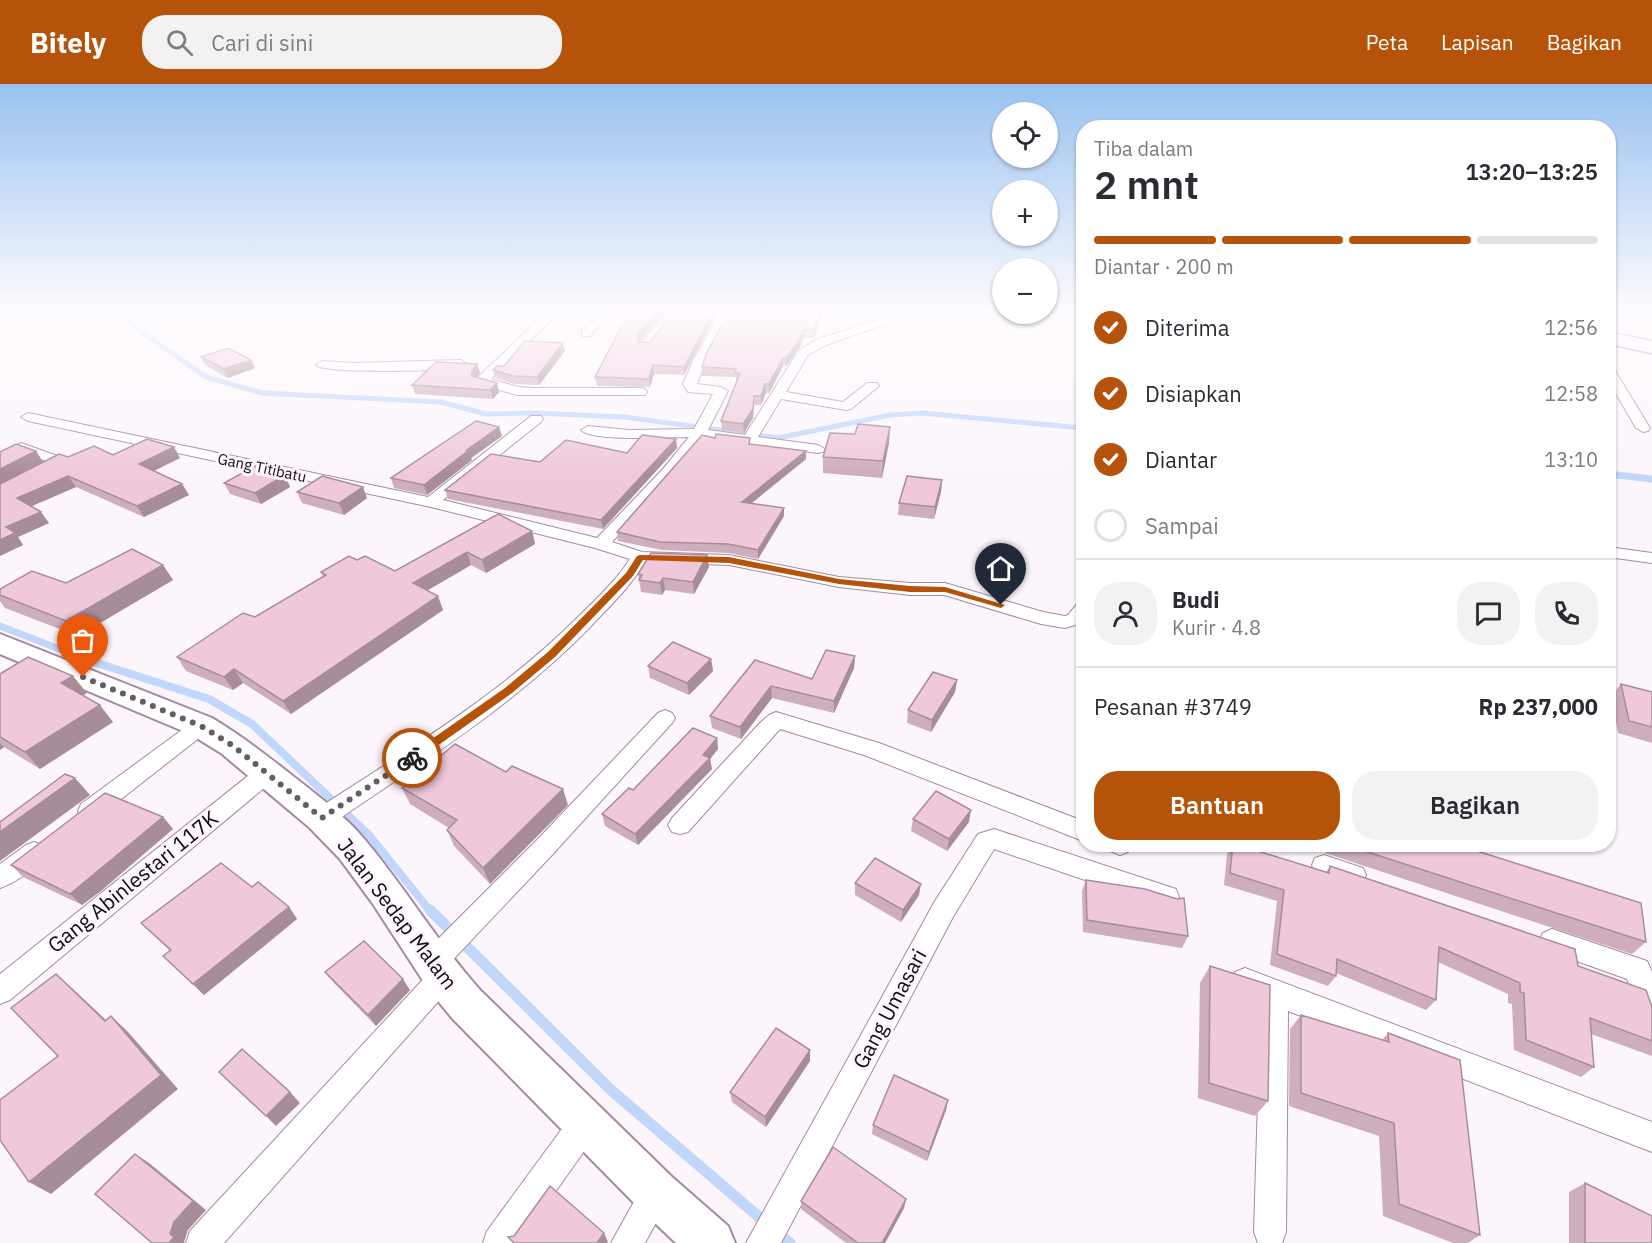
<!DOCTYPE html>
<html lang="id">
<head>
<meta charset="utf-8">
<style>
	:root { --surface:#fff; --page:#f2f2f3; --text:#2b2b33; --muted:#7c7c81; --line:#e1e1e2; --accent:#b45309 }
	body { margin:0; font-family:"IBM Plex Sans",sans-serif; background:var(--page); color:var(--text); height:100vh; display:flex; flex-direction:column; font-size:22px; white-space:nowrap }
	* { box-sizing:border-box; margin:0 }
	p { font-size:20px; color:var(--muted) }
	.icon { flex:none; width:33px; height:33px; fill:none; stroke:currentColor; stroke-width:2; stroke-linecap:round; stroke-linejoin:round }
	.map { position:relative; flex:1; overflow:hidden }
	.details { position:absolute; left:1076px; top:36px; width:540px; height:732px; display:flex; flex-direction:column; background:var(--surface); border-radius:24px; box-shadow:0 2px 4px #0004 }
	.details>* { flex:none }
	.tools { position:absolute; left:992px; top:18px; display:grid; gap:12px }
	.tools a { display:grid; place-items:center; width:66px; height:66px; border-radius:50%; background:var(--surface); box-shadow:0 2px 4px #0004; font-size:30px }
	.pin { position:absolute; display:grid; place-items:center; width:51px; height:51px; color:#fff; margin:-62px -26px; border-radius:50% 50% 50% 0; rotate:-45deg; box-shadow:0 0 6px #0007 }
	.pin .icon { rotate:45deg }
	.courier { position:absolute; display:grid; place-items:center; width:60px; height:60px; margin:-30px; border:4px solid #b45309; border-radius:50%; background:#fff; color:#222; box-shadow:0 2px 8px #0007 }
	.overview em { font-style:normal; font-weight:600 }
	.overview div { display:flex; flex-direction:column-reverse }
	.overview { display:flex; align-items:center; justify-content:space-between; height:102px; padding:0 18px }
	h1 { font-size:39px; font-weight:600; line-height:45px }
	.bar { display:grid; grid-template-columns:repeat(4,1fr); gap:9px 6px; align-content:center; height:72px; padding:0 18px }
	.bar i { height:8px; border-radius:4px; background:var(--line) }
	.bar .active { background:var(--accent) }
	.bar p { grid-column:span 4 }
	.line { display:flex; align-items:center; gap:15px; padding:0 18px; border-top:2px solid var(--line) }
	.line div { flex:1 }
	.round { display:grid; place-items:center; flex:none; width:63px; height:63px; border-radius:24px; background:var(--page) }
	ol { padding:0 18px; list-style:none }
	li { display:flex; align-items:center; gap:18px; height:66px }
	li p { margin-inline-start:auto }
	li .icon { padding:6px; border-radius:50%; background:var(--accent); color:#fff; stroke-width:4 }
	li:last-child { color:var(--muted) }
	li i { width:33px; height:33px; border:3px solid var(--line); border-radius:50% }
	.cta { display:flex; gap:12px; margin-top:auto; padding:12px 18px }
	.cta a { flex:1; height:69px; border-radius:24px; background:var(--accent); color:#fff; font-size:24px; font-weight:600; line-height:69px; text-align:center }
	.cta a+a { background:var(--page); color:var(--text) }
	header { display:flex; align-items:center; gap:36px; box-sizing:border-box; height:84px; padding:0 30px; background:var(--accent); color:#fff }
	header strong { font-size:28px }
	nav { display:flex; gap:33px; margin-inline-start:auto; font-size:21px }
	.search { width:420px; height:54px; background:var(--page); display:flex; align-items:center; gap:15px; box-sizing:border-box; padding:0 21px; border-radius:24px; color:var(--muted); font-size:22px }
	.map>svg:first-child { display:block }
</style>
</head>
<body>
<header>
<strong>Bitely</strong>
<div class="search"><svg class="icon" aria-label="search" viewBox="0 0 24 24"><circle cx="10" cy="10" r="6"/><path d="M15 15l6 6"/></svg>Cari di sini</div>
<nav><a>Peta</a><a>Lapisan</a><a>Bagikan</a></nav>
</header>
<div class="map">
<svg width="1652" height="1159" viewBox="0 0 1652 1159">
	<rect width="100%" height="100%" fill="#fcf6fc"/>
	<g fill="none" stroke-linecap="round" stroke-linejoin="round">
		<path stroke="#c0d6fb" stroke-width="5" d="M123 228 122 234 206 293 262 309 441 318 486 330 536 329 624 333 778 354 890 331 922 329 1083 344"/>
		<g stroke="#c0d6fb" stroke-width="7">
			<path d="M1608 390 1652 395"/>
			<path d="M0 542 80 573"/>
		</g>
		<path stroke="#c0d6fb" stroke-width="8" d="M75 572 209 615 252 640 369 751 431 828"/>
		<g stroke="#c0d6fb" stroke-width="11">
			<path d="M430 826 611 1006 766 1139"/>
			<path d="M777 1148 790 1159"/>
		</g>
		<g stroke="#a589a2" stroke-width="2">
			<g id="street">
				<path d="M547 228H559L491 295 518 303 533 304H640L645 305 647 308 645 311H517L477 300 476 297 477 294Z"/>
				<path d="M600 228H612L590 252H582V246Z"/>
				<path d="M668 228H679L649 265H641V259Z"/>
				<path d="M721 228H732L706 275 697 300 721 303 728 307 708 346 745 351 799 266 818 255 902 228H920L826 261 808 271 786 308 843 318 867 299H877L879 302 851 325 846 326 781 315 758 353 818 361 825 365 823 368 818 369 703 354 673 392 612 458 642 468 729 471 839 493 910 499H945L1043 528 1065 532 1068 531 1077 520 1083 518 1082 539 1065 544 1041 540 944 511H910L839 503 729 481 645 478C631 502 611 521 592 541 515 621 422 678 330 741L322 743 314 741 310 734 314 727C406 667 500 611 578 533 596 515 616 497 630 475L595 464 431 423 28 337 21 333 28 329 428 413 531 332H541L543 335 541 338 443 416 597 454 663 385 689 353C669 353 592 358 581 346L588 342 629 346 694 345 713 310 688 308 683 300 694 275Z"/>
				<path d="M461 276 467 280 465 283C448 287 325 290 316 281L322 277 353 279Z"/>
				<path d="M1608 281 1614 285 1650 344 1648 347 1643 348 1636 344 1608 296Z"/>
				<path d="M21 359 66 375 68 378 0 414V403L49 378 16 366 14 363Z"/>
				<path d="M1608 463 1652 469V479L1608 473Z"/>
				<path d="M665 626 672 629 675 634 672 639 552 771 447 882 452 884 456 893 452 902 224 1159H186L190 1147 429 889 424 887 420 878 424 869 536 757 658 629Z"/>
				<path d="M776 628 879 659 1083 737V757L864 671 780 645 688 748 680 750 672 748 668 741 672 734 760 639 769 631Z"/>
				<path d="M201 634 208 637 211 642 208 647 97 734 89 736 81 734 78 727 81 720 194 637Z"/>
				<path d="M267 681 275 683 278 689 275 695 10 916 0 920V890L259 683Z"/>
				<path d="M994 745 1176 805 1179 813 1176 821 1167 824 994 765 953 833 781 1159H746L935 817 978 750Z"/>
				<path d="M34 758 42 761 46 768C39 783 15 799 0 804V780L26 761Z"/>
				<path d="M1106 760H1132V761L1128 768 1120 771 1110 767Z"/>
				<path d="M1324 771 1363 784 1366 791 1363 798 1354 801 1315 788 1312 781 1315 774Z"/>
				<path d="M1552 845 1647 877 1652 888V942L1642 938 1627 895 1543 865 1539 857 1543 849Z"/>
				<path d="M1245 884 1652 1038V1068L1288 927 1286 1148 1282 1159H1258L1254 1148 1261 916 1235 906 1232 897 1235 888Z"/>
				<path d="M586 1023 597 1027 601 1038 597 1049 519 1159H483L487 1147 575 1027Z"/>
				<path d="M656 1093 667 1098 672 1109 645 1159H611L645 1098Z"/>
			</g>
		</g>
		<g stroke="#a589a2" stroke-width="4">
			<path id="secondary" d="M0 550 212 634C242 652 270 674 298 696 322 715 346 733 366 757 406 805 438 859 480 906L672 1093 728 1142 735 1159H676L640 1125 452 934 429 906 373 820 340 775 310 744 221 669 190 650 0 570Z"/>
		</g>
		<g stroke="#a589a2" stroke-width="3">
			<path id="highway" d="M1608 248 1652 257V269L1608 260Z"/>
		</g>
		<use href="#street" fill="#fff" fill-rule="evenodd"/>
		<use href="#secondary" fill="#fff" fill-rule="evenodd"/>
		<use href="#highway" fill="#fff" fill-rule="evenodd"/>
	</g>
	<g fill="#ceadbc">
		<path d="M616 228H665L639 258H650L674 228H718L684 291 654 290 650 303 597 302 595 293 625 236H617Z"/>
		<path d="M729 228H823L814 254H803L800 263 786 282H783L769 309H766L761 321H754L753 334 744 349 722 346 721 337 737 298H736V293L702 292V283Z"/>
		<path d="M990 228H1002V230H1044L1025 242 989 231Z"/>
		<path d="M565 267 539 301 515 300 495 294 493 286Z"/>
		<path d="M201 273 251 276 255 284 228 294 205 281Z"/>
		<path d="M477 280 480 289 476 293 497 299 499 308 493 315 415 310 412 301Z"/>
		<path d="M502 352 471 374 472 376 427 411 394 404 391 394Z"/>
		<path d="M676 355 677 364 603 445 448 415 445 406 540 378 627 369Z"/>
		<path d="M889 359 882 394 823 389V373Z"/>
		<path d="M750 360 806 367V375L752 419 784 432 758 475 729 469 662 466 618 457 617 448Z"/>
		<path d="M36 367 43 378 68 373 113 371 180 374 154 387 182 400 189 411 144 433 76 403 32 422 49 439 18 453 23 461 0 472V368Z"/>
		<path d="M285 391 290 403 261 420 230 410 224 399Z"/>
		<path d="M942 396 941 408 934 435 898 431 899 419Z"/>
		<path d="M297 408 367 414 344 431 302 419Z"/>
		<path d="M532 447 535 460 486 489 471 481 427 506 443 526 291 630 243 599 233 606 186 587 177 573 255 533 323 493 321 488 357 476 395 487Z"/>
		<path d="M707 471 709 483 694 510 665 506 662 511 641 508 638 490Z"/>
		<path d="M163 481 173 496 78 552 5 524 0 517V505L66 499Z"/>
		<path d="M855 572 854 584 834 629 772 614 741 655 712 644 710 632 755 576 812 595Z"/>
		<path d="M711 575 713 587 689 611 650 594 648 582Z"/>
		<path d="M0 590 87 609 83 611 113 638 40 685 4 663 0 666Z"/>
		<path d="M957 596 955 608 931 648 907 639 908 626Z"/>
		<path d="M1621 600 1652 608V659L1618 649 1611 612Z"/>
		<path d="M717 654 718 665 710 675 712 685 638 761 605 742 602 730 633 706Z"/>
		<path d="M402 704 568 721 490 800 454 762 447 746 449 744 410 720Z"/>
		<path d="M163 733 173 745 82 821 23 793 11 781Z"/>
		<path d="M913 735 969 738 947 767 911 747Z"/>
		<path d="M1232 760 1326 788 1330 782 1578 882 1652 923V972L1591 950 1594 983 1581 993 1514 966 1512 920 1508 919V910L1438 878 1436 916 1426 926 1336 889V892L1328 902 1270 881 1277 817 1224 801 1227 771Z"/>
		<path d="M1326 760H1423L1432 764 1435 760H1455L1646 858 1632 870 1325 769Z"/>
		<path d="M1086 796 1188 852 1182 864 1083 848 1082 807Z"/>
		<path d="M855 799 919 811 901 838 855 811Z"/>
		<path d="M252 803 289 823 297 835 204 911 163 872 170 867 141 839Z"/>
		<path d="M1210 882 1268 1017 1255 1032 1198 1014 1200 899Z"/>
		<path d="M325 888 410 906 376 942 334 899Z"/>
		<path d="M1301 931 1382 956 1388 949 1480 1151 1468 1159H1453L1383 1132 1379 1052 1289 1022 1290 945Z"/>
		<path d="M810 966V977L766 1043 732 1018 730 1008Z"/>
		<path d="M948 1016 946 1026 927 1077 872 1050 873 1041Z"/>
		<path d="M1585 1099 1652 1159H1569V1108Z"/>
		<path d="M906 1115 904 1124 885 1159H846L801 1125V1117Z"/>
	</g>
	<g fill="#a78d99">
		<path d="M657 228H665L639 258V267L638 249Z"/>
		<path d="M713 228H718L684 291V283Z"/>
		<path d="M820 228H823L814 254V246Z"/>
		<path d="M1031 230H1044L1025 242 1027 232Z"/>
		<path d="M803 246V254L800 263 786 282V274Z"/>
		<path d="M563 259 565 267 539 301 537 293Z"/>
		<path d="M783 274V282L769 309V300Z"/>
		<path d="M251 276 255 284 228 294 224 285Z"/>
		<path d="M477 280 480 289 474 296 472 292V287Z"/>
		<path d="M653 281 654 290 650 303 649 295Z"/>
		<path d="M497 299 499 308 493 315 490 306Z"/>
		<path d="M765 300 766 309 761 321V312Z"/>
		<path d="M754 312V321L753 334 744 349 743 340Z"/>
		<path d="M499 343 502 352 471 374 472 376 427 411 424 401 467 366Z"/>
		<path d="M890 343 889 359 882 394 883 377Z"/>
		<path d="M676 355 677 364 603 445 601 436Z"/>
		<path d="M174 363 180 374 145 391 139 380Z"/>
		<path d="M36 367 43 378 0 400V385Z"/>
		<path d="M806 367V375L743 426 742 418Z"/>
		<path d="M285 391 290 403 261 420 255 409Z"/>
		<path d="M68 392 76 403 25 425 17 414Z"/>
		<path d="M942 396 941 408 934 435 935 423Z"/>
		<path d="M182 400 189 411 144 433 137 422Z"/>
		<path d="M363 403 367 414 344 431 339 419Z"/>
		<path d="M784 424V432L758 475V466Z"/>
		<path d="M41 428 49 439 18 453 23 461 0 472V456L6 443Z"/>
		<path d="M532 447 535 460 486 489 482 476Z"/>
		<path d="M467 468 471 481 418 512 413 499Z"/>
		<path d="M707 471 709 483 694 510 693 498Z"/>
		<path d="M163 481 173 496 78 552 66 537Z"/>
		<path d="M663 494 665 506 662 511 660 499Z"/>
		<path d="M438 512 443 526 291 630 283 617Z"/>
		<path d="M855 572 854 584 834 629V617Z"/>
		<path d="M711 575 713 587 689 611 687 599Z"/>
		<path d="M234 585 243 599 233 606 224 593Z"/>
		<path d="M73 592 87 609 75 616 61 599Z"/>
		<path d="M957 596 955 608 931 648 932 636Z"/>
		<path d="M771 602 772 614 741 655 740 643Z"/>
		<path d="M100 621 113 638 40 685 25 668Z"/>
		<path d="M717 654 718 665 710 675 712 685 638 761 635 750Z"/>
		<path d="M0 659 4 663 0 666Z"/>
		<path d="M75 694 90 711 0 777V748Z"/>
		<path d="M563 705 568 721 490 800 483 784Z"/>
		<path d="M971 726 969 738 947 767 949 755Z"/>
		<path d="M163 733 173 745 101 807 82 821 70 810Z"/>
		<path d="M921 800 919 811 901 838 903 826Z"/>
		<path d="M289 823 297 835 204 911 193 900Z"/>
		<path d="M56 890 74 906 123 952 105 937Z"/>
		<path d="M403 895 410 906 376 942 368 931Z"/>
		<path d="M111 932 128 948 178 1005 51 1110 29 1098Z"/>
		<path d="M810 966V977L766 1043 765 1033Z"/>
		<path d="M290 1008 300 1019 276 1042 266 1032Z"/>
		<path d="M948 1016 946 1026 927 1077 929 1068Z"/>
		<path d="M135 1070 149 1079 206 1126 188 1146 184 1158 185 1159H169L170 1150Z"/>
		<path d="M906 1115 904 1124 885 1159H882Z"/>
		<path d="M604 1149 608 1158 607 1159H597Z"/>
	</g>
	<g fill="#efc9db" stroke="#a78d99" stroke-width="1.5">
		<path d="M629 228H657L638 249V258H650L674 228H713L684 283 653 281 649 295 595 293Z"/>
		<path d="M729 228H820L814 246H803L800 255 786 274H783L769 300H765L761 312H754L753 325 743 340 721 337 740 289H735L736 285 702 283 707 268Z"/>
		<path d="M1018 230H1031L1027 232Z"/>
		<path d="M525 257 563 259 537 293 513 292 493 286 497 282H504Z"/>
		<path d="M228 264 251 276 224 285 201 273Z"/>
		<path d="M436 278 477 280 472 287V292L497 299 490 306 412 301Z"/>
		<path d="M476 337 499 343 467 366H469L424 401 391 394Z"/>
		<path d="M858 340 890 343 883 377 823 373 830 349 855 350Z"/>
		<path d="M716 350 750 354 749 360 806 367 742 418 784 424 758 466 728 460 660 458 617 448 702 351 715 354Z"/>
		<path d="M642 351 676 355 601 436 445 406 491 370 540 378 566 356 627 369Z"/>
		<path d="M147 355 174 363 139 380 182 400 137 422 68 392 17 414 41 428 6 443 15 449 0 456V400L59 370 68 373 94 362 113 371Z"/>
		<path d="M16 360 36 367 0 385V368Z"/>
		<path d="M255 382 285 391 255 409 224 399Z"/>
		<path d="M322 392 363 403 339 419 297 408Z"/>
		<path d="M907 392 942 396 935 423 899 419Z"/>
		<path d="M498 430 532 447 482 476 467 468 413 499 438 512 283 617 234 585 224 593 177 573 243 529 255 533 326 491 321 488 349 472 357 476 365 472 395 487Z"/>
		<path d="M132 465 163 481 66 537 0 511V505L32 487 66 499Z"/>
		<path d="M651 469 707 471 693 498 663 494 660 499 639 496 642 491 638 490Z"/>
		<path d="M673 558 711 575 687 599 648 582Z"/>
		<path d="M826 566 855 572 834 617 771 602 740 643 710 632 755 576 812 595Z"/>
		<path d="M28 573 73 592 61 599 100 621 25 668 0 653V590Z"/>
		<path d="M933 588 957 596 932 636 908 626Z"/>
		<path d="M1621 600 1652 608V643L1629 637Z"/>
		<path d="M693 644 717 654 703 671 710 674 635 750 602 730 629 704 633 706Z"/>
		<path d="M455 660 506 688 512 682 563 705 483 784 447 746 457 736 402 704Z"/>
		<path d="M65 690 75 694 0 748V738Z"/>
		<path d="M936 707 971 726 949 755 913 735Z"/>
		<path d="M105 709 163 733 70 810 11 781Z"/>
		<path d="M1233 760H1235L1329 789 1330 782 1575 865 1578 882 1646 906 1652 923V957L1590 934 1594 983 1526 956 1524 909 1520 908V899L1439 863 1436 916 1337 875 1336 892 1277 870 1284 806 1230 789Z"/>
		<path d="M1343 760H1423L1439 766V760H1455L1641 819 1646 858Z"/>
		<path d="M875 774 921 800 903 826 855 799Z"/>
		<path d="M221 779 252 803 258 798 289 823 193 900 163 872 171 866 141 839Z"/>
		<path d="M1086 796 1145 805 1177 815 1184 814 1188 852 1087 836Z"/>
		<path d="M364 857 403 895 368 931 325 888Z"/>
		<path d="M1210 882 1270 901 1268 1017 1209 999Z"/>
		<path d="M56 890 105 937 111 932 161 991 29 1098 0 1056V1016L58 972 11 924Z"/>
		<path d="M1301 931 1389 958 1388 949 1460 976 1480 1151 1399 1120 1394 1039 1301 1009Z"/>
		<path d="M776 944 810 966 765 1033 730 1008Z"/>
		<path d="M242 965 290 1008 266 1032 219 988Z"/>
		<path d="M894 991 948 1016 929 1068 873 1041Z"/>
		<path d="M833 1063 906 1115 882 1159H858L801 1117Z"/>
		<path d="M135 1070 193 1117 174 1138 170 1150 174 1153 169 1159H152L95 1110Z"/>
		<path d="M1585 1099 1652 1132V1159H1585Z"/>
		<path d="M550 1102 604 1149 597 1159H514L508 1153 514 1152Z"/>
	</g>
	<linearGradient id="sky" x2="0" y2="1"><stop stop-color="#98c2f0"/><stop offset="0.58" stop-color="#fefbfe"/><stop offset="1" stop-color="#fefbfe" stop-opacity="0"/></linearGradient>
	<rect width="1652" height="391" fill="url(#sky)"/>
	<path fill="#b45309" d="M640 471 729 473 839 495 910 502 945 503 1005 521 1001 524 945 508H910L839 500 729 479 643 476 633 492 555 573 512 609 416 677H409V671L505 604 548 568 626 489 637 472Z"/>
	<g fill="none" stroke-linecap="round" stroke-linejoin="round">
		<path stroke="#655c64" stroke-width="6" stroke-dasharray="0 10.8" d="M83 593 201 642 232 661 322 734 412 674"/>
	</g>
	<g text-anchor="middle" stroke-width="6" stroke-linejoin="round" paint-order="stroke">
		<g font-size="15" fill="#130912" stroke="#fcf6fc">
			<text transform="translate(262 384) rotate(12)" y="5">Gang Titibatu</text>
		</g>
		<g font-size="21" fill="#130912" stroke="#fcf6fc">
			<text transform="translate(133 798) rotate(-39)" y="7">Gang Abinlestari 117K</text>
			<text transform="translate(397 830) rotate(53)" y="7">Jalan Sedap Malam</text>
			<text transform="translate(890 925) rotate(-62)" y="7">Gang Umasari</text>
		</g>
	</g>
</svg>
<div class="tools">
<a><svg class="icon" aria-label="locate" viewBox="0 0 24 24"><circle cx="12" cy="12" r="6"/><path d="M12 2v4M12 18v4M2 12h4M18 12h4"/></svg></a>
<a>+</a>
<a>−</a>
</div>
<div class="pin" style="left:83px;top:593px;background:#ea580c"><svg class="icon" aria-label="bag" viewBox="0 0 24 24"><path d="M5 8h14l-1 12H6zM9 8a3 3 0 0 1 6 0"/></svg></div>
<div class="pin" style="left:1001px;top:521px;background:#1f2937"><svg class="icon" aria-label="home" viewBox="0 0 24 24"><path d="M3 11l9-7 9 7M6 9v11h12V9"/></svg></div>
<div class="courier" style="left:412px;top:674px"><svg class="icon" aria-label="bike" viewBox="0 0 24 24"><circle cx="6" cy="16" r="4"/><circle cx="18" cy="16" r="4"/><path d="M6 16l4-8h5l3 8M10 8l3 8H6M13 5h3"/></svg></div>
<section class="details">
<div class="overview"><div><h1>2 mnt</h1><p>Tiba dalam</p></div><em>13:20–13:25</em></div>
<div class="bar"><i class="active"></i><i class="active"></i><i class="active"></i><i></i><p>Diantar · 200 m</p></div>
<ol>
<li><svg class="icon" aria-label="check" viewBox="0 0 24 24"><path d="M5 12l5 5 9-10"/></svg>Diterima<p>12:56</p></li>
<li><svg class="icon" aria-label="check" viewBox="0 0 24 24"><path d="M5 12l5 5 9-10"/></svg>Disiapkan<p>12:58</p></li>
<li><svg class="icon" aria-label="check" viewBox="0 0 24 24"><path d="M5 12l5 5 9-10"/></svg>Diantar<p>13:10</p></li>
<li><i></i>Sampai</li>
</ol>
<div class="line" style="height:108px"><a class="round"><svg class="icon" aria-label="person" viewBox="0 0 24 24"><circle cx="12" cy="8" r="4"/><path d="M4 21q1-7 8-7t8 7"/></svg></a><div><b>Budi</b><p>Kurir · 4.8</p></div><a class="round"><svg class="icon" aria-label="chat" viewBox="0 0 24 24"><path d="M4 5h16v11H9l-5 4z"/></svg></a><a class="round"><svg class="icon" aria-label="phone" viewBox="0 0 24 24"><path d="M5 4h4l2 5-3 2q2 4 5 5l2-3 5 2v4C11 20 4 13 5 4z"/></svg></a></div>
<div class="line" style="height:78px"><div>Pesanan #3749</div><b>Rp 237,000</b></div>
<div class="cta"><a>Bantuan</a><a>Bagikan</a></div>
</section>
</div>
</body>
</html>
